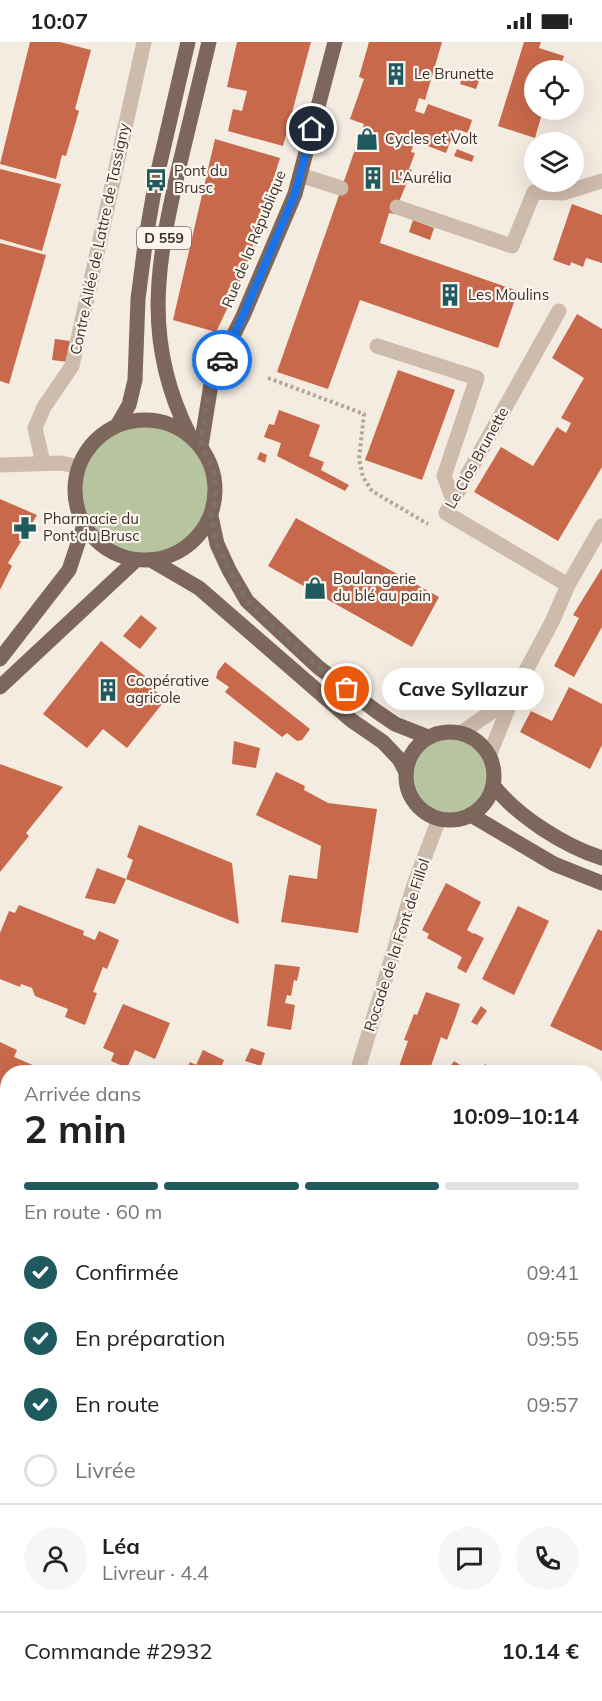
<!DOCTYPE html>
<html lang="fr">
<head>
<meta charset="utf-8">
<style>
	:root { --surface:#fff; --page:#f6f6f6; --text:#222; --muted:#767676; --line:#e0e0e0; --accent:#1f5a5e }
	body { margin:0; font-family:Mulish,sans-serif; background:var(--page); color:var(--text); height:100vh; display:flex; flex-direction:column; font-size:22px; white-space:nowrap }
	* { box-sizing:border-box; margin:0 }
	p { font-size:20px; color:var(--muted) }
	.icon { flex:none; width:33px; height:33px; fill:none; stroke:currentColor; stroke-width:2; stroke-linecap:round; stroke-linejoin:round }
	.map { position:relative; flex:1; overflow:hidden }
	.details { position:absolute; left:0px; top:1023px; width:603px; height:636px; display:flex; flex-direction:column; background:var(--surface); border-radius:24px 24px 0 0; box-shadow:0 6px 24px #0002 }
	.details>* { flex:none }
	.tools { position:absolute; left:524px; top:18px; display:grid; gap:12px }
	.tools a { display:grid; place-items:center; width:60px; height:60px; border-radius:50%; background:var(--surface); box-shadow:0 6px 24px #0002; font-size:30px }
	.pin { position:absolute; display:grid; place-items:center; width:51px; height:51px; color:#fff; margin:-26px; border:3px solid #fff; border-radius:50%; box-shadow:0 2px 6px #0007 }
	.courier { position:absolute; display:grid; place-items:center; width:60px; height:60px; margin:-30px; border:4px solid #1a73e8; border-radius:50%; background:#fff; color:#222; box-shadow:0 2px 8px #0007 }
	.bubble { position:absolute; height:42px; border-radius:21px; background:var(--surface); box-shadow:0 6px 24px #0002; font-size:20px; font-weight:700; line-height:42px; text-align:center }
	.overview em { font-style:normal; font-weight:700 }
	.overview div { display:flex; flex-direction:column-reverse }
	.overview { display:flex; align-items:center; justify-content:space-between; height:102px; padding:0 24px }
	h1 { font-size:39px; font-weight:700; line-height:45px }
	.bar { display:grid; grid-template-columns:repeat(4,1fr); gap:9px 6px; align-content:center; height:72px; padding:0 24px }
	.bar i { height:8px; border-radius:4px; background:var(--line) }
	.bar .selected { background:var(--accent) }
	.bar p { grid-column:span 4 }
	.line { display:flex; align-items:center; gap:15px; padding:0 24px; border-top:2px solid var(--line) }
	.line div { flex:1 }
	.round { display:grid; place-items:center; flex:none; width:63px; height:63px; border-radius:32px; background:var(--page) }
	ol { padding:0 24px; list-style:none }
	li { display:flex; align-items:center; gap:18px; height:66px }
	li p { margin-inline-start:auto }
	li .icon { padding:6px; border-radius:50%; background:var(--accent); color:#fff; stroke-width:4 }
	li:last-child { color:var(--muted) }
	li i { width:33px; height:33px; border:3px solid var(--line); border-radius:50% }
	.status { display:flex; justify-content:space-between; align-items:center; height:42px; padding:0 30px; background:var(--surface); direction:ltr }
	.status svg { height:16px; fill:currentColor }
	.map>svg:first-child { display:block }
</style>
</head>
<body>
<div class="status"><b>10:07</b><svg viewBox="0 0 49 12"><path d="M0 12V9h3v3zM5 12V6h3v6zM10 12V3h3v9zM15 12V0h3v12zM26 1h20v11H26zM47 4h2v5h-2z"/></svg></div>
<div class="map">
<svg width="602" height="1659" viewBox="0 0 602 1659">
	<rect width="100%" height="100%" fill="#f4ebe1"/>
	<g fill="#b8c4a0">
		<circle cx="145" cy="448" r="70"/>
		<circle cx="450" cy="734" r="44"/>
	</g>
	<g fill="#c8694b">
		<path d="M30 0H60L91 8 75 67 79 69 66 114 62 113 56 137 0 122Z"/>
		<path d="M237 0H311L283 104 228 89 233 67 242 69 247 49 227 45Z"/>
		<path d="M369 0H442L425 58 419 56 415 69 424 72 428 62 472 78 468 91 455 87 446 111 415 99 411 110 415 111 409 127 412 128 394 172 389 171 380 201 518 249 498 306 360 258 328 347 277 330 364 82 350 77 364 37 359 35Z"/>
		<path d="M524 0H541L539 6 564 14 559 28H534V68H543L535 96 498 84Z"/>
		<path d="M463 28 481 33 476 47 460 42Z"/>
		<path d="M215 97 280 116 251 210 239 242 216 290 173 278Z"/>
		<path d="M457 107 474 114 472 120 454 114Z"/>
		<path d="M0 127 61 142 42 209 0 197Z"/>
		<path d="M572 162 602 173V221L586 216 583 225 571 220 570 224 553 218Z"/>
		<path d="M413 178 434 186 430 198 409 190Z"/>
		<path d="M0 201 46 213 9 342 0 339Z"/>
		<path d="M577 272 602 287V425L558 499 474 450 501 405 533 424 557 385 566 391 571 381 561 376 584 336 552 316Z"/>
		<path d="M55 297 70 299 68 320 52 318Z"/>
		<path d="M398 328 455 348 422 438 365 418Z"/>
		<path d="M279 368 320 383 309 414 324 420 321 428 349 443 345 449 277 414 281 401 264 395 269 382 274 383Z"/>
		<path d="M260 410 267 413 265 421 257 417Z"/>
		<path d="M0 457 37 473 8 521 12 524 0 548Z"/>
		<path d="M296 476 439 555 412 605 268 524Z"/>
		<path d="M602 526V585L574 635 554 624 579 576 573 573Z"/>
		<path d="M141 573 157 586 140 607 123 594Z"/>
		<path d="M101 599 145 634 141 638 166 657 127 706 103 687 87 706 43 672Z"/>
		<path d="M225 620 310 687 302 698 297 699 287 691 282 695 225 650 229 645 216 636 218 629Z"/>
		<path d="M569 645 602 662V703L590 727 520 690 531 669 552 679Z"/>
		<path d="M234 699 260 706 256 726 232 722Z"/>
		<path d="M0 722 63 745 26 791 29 794 0 830Z"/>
		<path d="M276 730 305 744 304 748 328 761 377 767 358 891 281 880 289 833 317 837 321 804 256 773Z"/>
		<path d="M139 783 232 821 239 882 126 837 133 818 127 815Z"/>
		<path d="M97 826 126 837 115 862 85 856Z"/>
		<path d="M446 841 481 860 467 888 474 892V891L484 896 466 931 457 926 462 915 427 896 429 892 422 888Z"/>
		<path d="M19 863 84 889 83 893 95 898 99 889 119 898 107 927 103 925 93 950 97 951 85 983 65 975 68 967 35 954 32 946 21 942 20 945 0 937V891L9 869 15 871Z"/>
		<path d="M518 864 549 879 514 953 482 937Z"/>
		<path d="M598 887 602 889V1009L550 984Z"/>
		<path d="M275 922 300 925 297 939 294 938 291 954 287 953 285 961 295 963 291 988 267 984Z"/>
		<path d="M426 950 460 962 456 974 447 998 441 995 429 1030 422 1028V1030H397L408 999 404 998 414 972 417 973Z"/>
		<path d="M123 962 170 981 155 1017 135 1008 127 1026 111 1019 114 1011 103 1006Z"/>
		<path d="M481 964 487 969 477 983 471 980Z"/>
		<path d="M0 1000 17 1008 14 1015 49 1030H8V1092L0 1088Z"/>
		<path d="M251 1006 265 1011 261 1024 245 1019Z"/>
		<path d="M203 1008 224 1018 219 1030H185L190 1020 196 1023Z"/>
		<path d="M454 1019 471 1030H446Z"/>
		<path d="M485 1022 497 1030H479Z"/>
		<path d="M0 1113 8 1117 6 1137 8 1138V1180L0 1176Z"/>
		<path d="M596 1217 602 1221V1247L596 1258Z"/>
		<path d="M596 1359 602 1363V1404L596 1399Z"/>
		<path d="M0 1363 8 1366V1381L0 1378Z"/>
		<path d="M8 1465V1544L0 1541V1485Z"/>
		<path d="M0 1572 8 1575V1652H0Z"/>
		<path d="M334 1652H338L346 1659H328Z"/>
		<path d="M416 1652H472L465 1659H410Z"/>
		<path d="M486 1652H534L530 1657 536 1659H480Z"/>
	</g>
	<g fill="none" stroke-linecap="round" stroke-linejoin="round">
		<path stroke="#b9a596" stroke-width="4" stroke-dasharray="3 3" stroke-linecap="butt" d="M268 336 364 372 359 417 363 435 372 449 428 482"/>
		<g stroke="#cdbbac" stroke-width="15">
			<path d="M300 133 341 146"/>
			<path d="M397 165 512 204 534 150 563 151 602 139"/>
			<path d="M559 269 446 471 568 543"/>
			<path d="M377 304 477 336 444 434 453 457"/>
			<path d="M43 421 35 386 44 365 72 324 144 0"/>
			<path d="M0 423 61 421 79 425"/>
			<path d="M461 691 494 668 513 651"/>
			<path d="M489 714 515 649 553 578 568 543 602 484"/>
			<path d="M357 1030 414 843 439 777"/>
			<path d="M551 1652 559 1656"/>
			<path d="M72 1659 76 1652"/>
		</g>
		<g stroke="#7d675c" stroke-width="15">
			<circle cx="145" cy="448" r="70"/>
			<path d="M118 382 129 363 135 338 138 257 146 195 156 138 188 0"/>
			<path d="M189 392C142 299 157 221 179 125 189 83 199 42 209 0"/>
			<path d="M201 404 212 336 243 274 295 152 335 0"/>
			<path d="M211 474 217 502 229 528 247 559 318 625 376 669 395 682 428 695"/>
			<path d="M151 518 199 546 351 678 383 700 399 717 406 730"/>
			<path d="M0 617 69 528 84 483"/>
			<path d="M0 645 136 518"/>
			<circle cx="450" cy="734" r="44"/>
			<path d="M493 743C517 774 564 804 602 816"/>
			<path d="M471 773 554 822 602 841"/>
		</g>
	</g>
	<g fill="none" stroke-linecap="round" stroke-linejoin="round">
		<path stroke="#7c716b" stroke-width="6" stroke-dasharray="0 10.8" d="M222 318 212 336 206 365 201 404 213 426 216 450 211 474 217 502 229 528 247 559 318 625 347 647"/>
		<path stroke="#1a73e8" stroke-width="8" d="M222 318 243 274 295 152 312 87"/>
	</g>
	<defs>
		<g id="building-bare" transform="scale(1.8)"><path d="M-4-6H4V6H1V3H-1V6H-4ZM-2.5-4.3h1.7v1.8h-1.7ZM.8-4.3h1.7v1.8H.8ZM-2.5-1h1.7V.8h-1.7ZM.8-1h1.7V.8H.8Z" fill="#1f5a5e" stroke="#fbf5ee" stroke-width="2.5" paint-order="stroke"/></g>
		<g id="shop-bare" transform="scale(1.8)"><path d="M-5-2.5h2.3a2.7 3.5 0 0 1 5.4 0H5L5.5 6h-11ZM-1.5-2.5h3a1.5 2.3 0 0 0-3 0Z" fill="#1f5a5e" stroke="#fbf5ee" stroke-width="2.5" paint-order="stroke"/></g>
		<g id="bus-bare" transform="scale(1.8)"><path d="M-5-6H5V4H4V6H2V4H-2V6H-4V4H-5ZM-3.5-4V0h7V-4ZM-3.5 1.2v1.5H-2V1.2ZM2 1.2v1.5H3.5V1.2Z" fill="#1f5a5e" stroke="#fbf5ee" stroke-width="2.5" paint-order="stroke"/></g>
		<g id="pharmacy-bare" transform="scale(1.8)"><path d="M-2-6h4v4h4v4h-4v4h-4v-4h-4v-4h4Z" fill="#1f5a5e" stroke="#fbf5ee" stroke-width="2.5" paint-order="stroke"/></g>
	</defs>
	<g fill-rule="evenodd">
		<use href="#building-bare" x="396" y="32"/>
		<use href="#shop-bare" x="367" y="97"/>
		<use href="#building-bare" x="373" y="136"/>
		<use href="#bus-bare" x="156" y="138"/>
		<use href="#building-bare" x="450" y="253"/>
		<use href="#pharmacy-bare" x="25" y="486"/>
		<use href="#shop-bare" x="315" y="546"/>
		<use href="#building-bare" x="108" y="648"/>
	</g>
	<g text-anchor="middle" stroke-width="4.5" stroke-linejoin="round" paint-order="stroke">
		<rect fill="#fbf5ee" stroke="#756b66" stroke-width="1.5" x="137" y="185" width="54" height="22" rx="4.5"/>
		<g font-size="14" font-weight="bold" fill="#3b302b">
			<text x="164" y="201">D 559</text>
		</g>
		<g font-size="15" fill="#3b302b" stroke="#fbf5ee" text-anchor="start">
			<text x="414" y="37">Le Brunette</text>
			<text x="385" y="102">Cycles et Volt</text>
			<text x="174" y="134">Pont du<tspan x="174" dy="17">Brusc</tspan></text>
			<text x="391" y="141">L'Aurélia</text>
			<text x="468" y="258">Les Moulins</text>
			<text x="43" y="482">Pharmacie du<tspan x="43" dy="17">Pont du Brusc</tspan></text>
			<text x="333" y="542">Boulangerie<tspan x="333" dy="17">du blé au pain</tspan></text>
			<text x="126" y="644">Coopérative<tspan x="126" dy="17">agricole</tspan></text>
		</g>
		<g font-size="15" fill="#3b302b" stroke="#fbf5ee">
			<text transform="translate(100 197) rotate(-78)" y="5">Contre Allée de Lattre de Tassigny</text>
			<text transform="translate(254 197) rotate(-68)" y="5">Rue de la République</text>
			<text transform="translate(477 416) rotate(-61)" y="5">Le Clos Brunette</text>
			<text transform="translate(397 903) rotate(-72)" y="5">Rocade de la Font de Fillol</text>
		</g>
	</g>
</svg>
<div class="tools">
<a><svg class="icon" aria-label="locate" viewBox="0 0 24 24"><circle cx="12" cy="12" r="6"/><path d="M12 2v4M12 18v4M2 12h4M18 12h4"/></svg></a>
<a><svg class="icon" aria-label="layers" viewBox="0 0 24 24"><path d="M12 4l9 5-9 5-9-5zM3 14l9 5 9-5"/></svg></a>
</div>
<div class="pin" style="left:347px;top:647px;background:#ea580c"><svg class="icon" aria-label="bag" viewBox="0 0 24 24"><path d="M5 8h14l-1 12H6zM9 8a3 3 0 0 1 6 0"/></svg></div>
<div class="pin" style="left:312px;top:87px;background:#1f2937"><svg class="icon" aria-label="home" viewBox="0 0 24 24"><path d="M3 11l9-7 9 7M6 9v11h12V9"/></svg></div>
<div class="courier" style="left:222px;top:318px"><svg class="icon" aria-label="car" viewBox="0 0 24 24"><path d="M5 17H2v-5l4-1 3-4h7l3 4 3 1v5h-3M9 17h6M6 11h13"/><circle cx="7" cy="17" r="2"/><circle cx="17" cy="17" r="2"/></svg></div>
<div class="bubble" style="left:382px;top:626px;width:162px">Cave Syllazur</div>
<section class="details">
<div class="overview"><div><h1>2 min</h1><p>Arrivée dans</p></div><em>10:09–10:14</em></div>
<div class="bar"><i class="selected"></i><i class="selected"></i><i class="selected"></i><i></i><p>En route · 60 m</p></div>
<ol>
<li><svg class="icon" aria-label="check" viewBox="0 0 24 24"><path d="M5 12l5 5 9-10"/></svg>Confirmée<p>09:41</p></li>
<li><svg class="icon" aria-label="check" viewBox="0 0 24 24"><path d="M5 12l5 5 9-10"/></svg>En préparation<p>09:55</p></li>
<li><svg class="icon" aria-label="check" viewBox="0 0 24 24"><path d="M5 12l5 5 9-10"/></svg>En route<p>09:57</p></li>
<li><i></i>Livrée</li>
</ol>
<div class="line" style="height:108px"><a class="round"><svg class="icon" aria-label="person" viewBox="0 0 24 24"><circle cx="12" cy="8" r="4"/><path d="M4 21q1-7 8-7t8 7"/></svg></a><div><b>Léa</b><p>Livreur · 4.4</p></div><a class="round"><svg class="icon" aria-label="chat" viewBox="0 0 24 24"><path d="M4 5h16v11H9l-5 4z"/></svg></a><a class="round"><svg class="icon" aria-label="phone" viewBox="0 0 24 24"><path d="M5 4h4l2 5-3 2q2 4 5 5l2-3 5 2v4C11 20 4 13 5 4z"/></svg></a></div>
<div class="line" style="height:78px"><div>Commande #2932</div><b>10.14 €</b></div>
</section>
</div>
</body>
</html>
